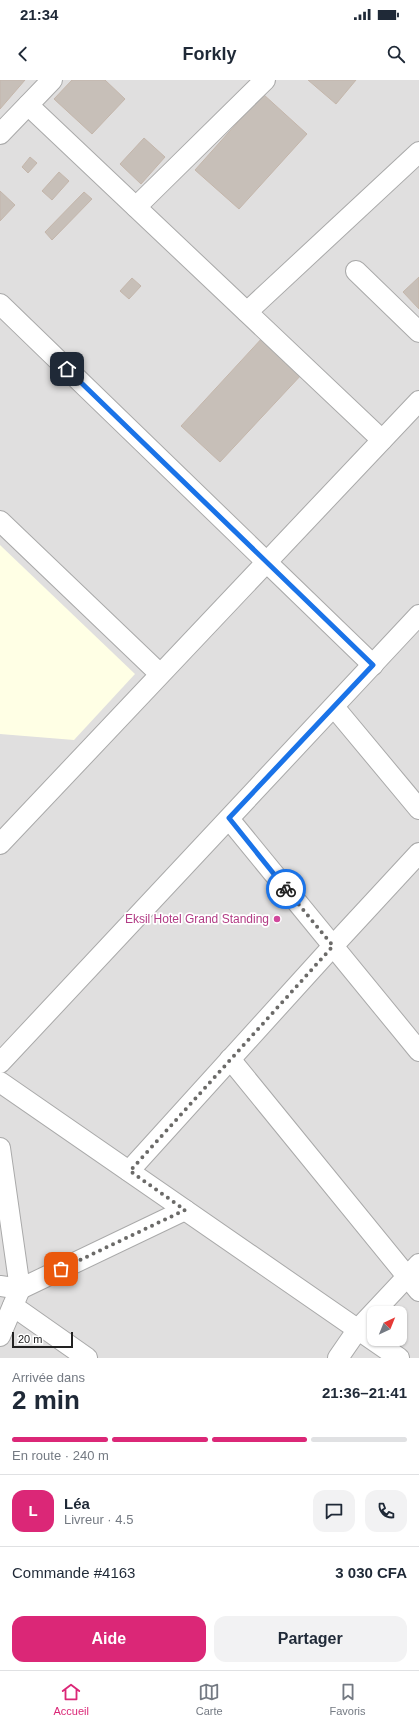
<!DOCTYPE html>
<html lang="fr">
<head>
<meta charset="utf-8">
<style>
	:root { --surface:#fff; --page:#f2f2f3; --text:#1f2937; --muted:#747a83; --line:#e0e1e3; --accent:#db2777 }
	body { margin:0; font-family:Helvetica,sans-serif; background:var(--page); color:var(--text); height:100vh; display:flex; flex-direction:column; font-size:15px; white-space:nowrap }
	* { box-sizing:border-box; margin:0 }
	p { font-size:13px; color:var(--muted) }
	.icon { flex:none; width:22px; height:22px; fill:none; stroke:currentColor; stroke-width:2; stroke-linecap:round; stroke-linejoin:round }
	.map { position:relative; height:1278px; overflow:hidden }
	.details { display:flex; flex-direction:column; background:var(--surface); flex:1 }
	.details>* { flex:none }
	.needle { width:26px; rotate:43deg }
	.tools { position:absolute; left:367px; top:1226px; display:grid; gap:8px }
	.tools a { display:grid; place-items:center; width:40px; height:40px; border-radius:8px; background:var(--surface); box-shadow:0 1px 3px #0004; font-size:20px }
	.scale { position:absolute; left:12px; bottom:10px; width:61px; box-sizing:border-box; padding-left:4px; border:2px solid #222; border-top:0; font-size:11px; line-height:14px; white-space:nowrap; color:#222; -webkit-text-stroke:3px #fff; paint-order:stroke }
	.pin { position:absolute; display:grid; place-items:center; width:34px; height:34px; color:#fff; margin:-17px; border-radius:8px; box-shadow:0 2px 6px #0006 }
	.courier { position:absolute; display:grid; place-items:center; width:40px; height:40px; margin:-20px; border:3px solid #1a73e8; border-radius:50%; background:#fff; color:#222; box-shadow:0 1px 5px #0007 }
	.head em { font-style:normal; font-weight:700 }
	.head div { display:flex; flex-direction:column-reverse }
	.head { display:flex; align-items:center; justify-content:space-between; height:68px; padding:0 12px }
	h1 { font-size:26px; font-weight:700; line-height:30px }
	.bar { display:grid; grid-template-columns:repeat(4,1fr); gap:6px 4px; align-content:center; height:48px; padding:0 12px }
	.bar i { height:5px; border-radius:3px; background:var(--line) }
	.bar .on { background:var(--accent) }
	.bar p { grid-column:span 4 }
	.line { display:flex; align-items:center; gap:10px; padding:0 12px; border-top:1px solid var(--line) }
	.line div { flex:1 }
	.round { display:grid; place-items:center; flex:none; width:42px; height:42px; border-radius:12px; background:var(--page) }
	.cta { display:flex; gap:8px; margin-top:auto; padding:8px 12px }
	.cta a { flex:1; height:46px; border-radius:12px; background:var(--accent); color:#fff; font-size:16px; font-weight:700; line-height:46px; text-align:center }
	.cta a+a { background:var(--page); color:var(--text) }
	.status { display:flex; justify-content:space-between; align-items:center; height:28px; padding:0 20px; background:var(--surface); direction:ltr }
	.status svg { height:11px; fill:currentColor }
	header { display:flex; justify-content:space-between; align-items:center; height:52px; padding:0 12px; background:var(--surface); font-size:18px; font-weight:700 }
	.tab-bar { display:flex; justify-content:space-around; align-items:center; height:56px; border-top:1px solid var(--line); background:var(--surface); font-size:11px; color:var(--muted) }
	.tab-bar a { display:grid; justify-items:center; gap:2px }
	.tab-bar .on { color:var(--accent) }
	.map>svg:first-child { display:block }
</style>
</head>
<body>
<div class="status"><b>21:34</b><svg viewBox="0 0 49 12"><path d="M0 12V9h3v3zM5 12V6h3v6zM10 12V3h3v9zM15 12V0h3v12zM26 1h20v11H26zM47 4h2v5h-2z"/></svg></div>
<header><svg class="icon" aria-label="back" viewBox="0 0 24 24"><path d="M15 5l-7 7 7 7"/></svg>Forkly<svg class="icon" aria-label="search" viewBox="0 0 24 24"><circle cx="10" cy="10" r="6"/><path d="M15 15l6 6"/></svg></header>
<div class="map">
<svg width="419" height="1278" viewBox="0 0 419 1278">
	<rect width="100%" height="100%" fill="#f2efe9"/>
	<path fill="#e0dfdf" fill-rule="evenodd" d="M0 0H419V1278H0ZM374 1233H400V1259H374Z"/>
	<path fill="#ffffe5" d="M0 465 135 594 74 660 0 654Z"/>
	<g fill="#c7bfb8" stroke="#c4b6ab">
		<path d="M0 0H25L0 29Z"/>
		<path d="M72 0H105L125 19 92 54 54 19Z"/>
		<path d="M308 0H356L336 24Z"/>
		<path d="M263 14 307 54 239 129 195 90Z"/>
		<path d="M144 58 165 77 141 104 120 84Z"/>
		<path d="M30 77 37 83 28 93 22 87Z"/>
		<path d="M59 92 69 101 52 120 42 111Z"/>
		<path d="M0 111 15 125 0 141Z"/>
		<path d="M84 112 92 119 52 160 45 152Z"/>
		<path d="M419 197V229L403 212Z"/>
		<path d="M132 198 141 206 129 219 120 211Z"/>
		<path d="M264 256 303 293 220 382 181 346Z"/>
	</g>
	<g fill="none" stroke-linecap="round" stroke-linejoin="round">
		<g stroke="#a9a9a9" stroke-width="22">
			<g id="street">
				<path d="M28 25 382 360"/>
				<path d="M0 54 52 0"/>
				<path d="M136 127 265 0"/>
				<path d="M356 191 419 252"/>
				<path d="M0 224 373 585"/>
				<path d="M247 232 419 72"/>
				<path d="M0 441 160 594"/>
				<path d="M334 627 419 729"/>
				<path d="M229 739 419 971"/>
				<path d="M0 764 419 321"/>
				<path d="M230 979 419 1211"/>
				<path d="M0 983 419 535"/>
				<path d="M0 1002 399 1278"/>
				<path d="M0 1068 20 1209 0 1256"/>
				<path d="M129 1091 333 866 419 773"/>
				<path d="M0 1206 20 1209 185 1130"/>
				<path d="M13 1226 87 1278"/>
				<path d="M338 1278 358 1249 419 1184"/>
			</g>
		</g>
		<use href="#street" stroke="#fff" stroke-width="20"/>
	</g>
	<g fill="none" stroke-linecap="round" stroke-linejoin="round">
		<path stroke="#6b6a68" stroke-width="4" stroke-dasharray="0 7.2" d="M61 1189 185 1130 130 1091 333 866 286 809"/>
		<path stroke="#1a73e8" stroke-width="5" d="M67 289 373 585 229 738 286 809"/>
	</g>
	<circle fill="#d1479c" stroke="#fff" stroke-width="1.5" cx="277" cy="839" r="4"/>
	<g text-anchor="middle" stroke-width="3.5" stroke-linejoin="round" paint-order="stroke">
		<g font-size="12" fill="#b23c85" stroke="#fff" text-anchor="end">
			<text x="269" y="843">Eksil Hotel Grand Standing</text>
		</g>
	</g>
</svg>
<div class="tools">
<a><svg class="needle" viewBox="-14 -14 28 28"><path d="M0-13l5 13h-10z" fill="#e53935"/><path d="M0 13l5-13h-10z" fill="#747a83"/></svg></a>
</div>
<div class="scale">20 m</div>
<div class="pin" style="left:61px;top:1189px;background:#ea580c"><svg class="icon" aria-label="bag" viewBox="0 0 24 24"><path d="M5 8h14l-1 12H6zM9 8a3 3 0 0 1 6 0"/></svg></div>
<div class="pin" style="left:67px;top:289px;background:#1f2937"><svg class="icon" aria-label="home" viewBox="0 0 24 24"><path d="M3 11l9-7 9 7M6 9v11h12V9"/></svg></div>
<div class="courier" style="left:286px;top:809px"><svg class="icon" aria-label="bike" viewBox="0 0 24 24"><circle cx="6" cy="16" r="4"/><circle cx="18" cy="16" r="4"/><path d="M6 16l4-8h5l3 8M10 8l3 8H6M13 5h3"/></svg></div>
</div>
<section class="details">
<div class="head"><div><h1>2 min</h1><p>Arrivée dans</p></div><em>21:36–21:41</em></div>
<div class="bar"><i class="on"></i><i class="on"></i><i class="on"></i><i></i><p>En route · 240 m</p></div>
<div class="line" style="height:72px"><b class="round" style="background:var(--accent);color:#fff">L</b><div><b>Léa</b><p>Livreur · 4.5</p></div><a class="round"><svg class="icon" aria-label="chat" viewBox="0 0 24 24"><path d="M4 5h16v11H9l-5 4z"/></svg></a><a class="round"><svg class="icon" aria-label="phone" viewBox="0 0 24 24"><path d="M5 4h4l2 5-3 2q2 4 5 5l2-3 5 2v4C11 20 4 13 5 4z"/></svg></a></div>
<div class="line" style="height:52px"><div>Commande #4163</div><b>3 030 CFA</b></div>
<div class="cta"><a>Aide</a><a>Partager</a></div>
</section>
<nav class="tab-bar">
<a class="on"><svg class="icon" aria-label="home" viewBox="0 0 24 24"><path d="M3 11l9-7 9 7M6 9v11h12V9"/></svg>Accueil</a>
<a><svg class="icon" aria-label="map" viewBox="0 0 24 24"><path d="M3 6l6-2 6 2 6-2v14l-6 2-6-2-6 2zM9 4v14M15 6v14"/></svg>Carte</a>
<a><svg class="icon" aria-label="saved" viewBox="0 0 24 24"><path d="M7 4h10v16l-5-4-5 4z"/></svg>Favoris</a>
</nav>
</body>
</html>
